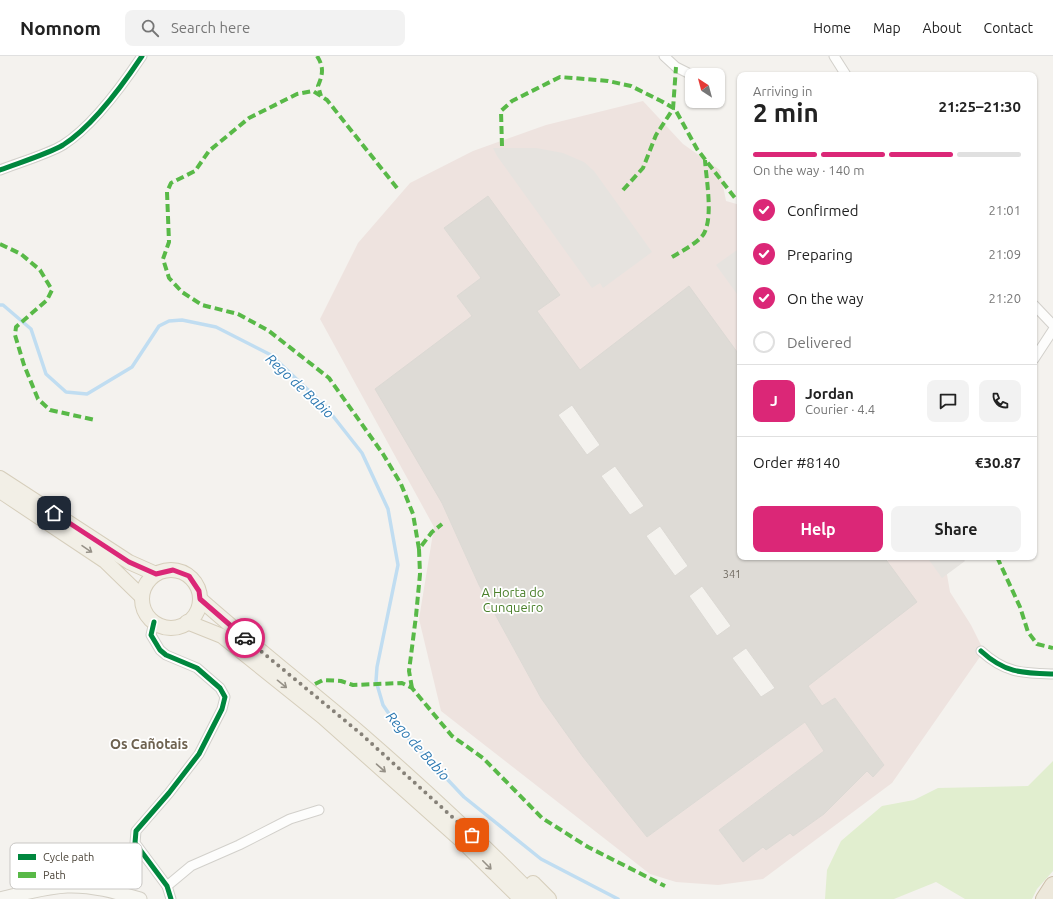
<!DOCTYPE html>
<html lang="en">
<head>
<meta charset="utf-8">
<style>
	:root { --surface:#fff; --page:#f2f2f2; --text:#222; --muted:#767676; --line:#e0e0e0; --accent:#db2777 }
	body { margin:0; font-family:Ubuntu,sans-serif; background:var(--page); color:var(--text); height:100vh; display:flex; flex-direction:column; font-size:15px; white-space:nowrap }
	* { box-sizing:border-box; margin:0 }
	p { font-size:13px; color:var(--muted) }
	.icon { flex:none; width:22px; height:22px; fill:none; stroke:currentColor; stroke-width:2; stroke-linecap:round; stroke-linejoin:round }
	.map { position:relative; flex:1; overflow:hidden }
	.panel { position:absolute; left:737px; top:16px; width:300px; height:488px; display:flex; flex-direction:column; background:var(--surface); border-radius:8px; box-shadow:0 1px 3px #0004 }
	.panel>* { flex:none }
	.needle { width:26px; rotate:324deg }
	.buttons { position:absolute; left:685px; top:12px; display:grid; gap:8px }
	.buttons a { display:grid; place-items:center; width:40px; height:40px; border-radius:8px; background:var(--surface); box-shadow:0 1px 3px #0004; font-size:20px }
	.pin { position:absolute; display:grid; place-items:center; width:34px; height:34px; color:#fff; margin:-17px; border-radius:8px; box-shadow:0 2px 6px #0006 }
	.courier { position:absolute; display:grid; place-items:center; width:40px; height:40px; margin:-20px; border:3px solid #db2777; border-radius:50%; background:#fff; color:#222; box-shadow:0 1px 5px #0007 }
	.head em { font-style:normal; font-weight:700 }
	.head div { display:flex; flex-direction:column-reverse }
	.head { display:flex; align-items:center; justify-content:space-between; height:68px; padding:0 16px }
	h1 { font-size:26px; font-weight:700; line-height:30px }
	.bar { display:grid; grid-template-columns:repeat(4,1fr); gap:6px 4px; align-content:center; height:48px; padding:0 16px }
	.bar i { height:5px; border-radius:3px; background:var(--line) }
	.bar .selected { background:var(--accent) }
	.bar p { grid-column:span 4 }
	.line { display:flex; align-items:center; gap:10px; padding:0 16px; border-top:1px solid var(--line) }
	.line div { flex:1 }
	.round { display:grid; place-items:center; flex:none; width:42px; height:42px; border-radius:8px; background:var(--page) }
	ol { padding:0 16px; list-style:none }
	li { display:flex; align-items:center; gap:12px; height:44px }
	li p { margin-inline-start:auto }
	li .icon { padding:4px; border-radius:50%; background:var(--accent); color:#fff; stroke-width:4 }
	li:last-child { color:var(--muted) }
	li i { width:22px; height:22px; border:2px solid var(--line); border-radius:50% }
	.action { display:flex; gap:8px; margin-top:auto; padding:8px 16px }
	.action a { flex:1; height:46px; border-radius:8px; background:var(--accent); color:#fff; font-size:16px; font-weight:700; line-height:46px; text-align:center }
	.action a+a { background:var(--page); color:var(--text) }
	header { display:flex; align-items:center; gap:24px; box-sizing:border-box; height:56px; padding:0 20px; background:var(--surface); border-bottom:1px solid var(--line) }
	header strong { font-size:19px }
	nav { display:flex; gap:22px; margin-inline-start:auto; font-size:14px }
	.search { width:280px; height:36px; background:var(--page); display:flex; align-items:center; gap:10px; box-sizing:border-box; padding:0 14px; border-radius:8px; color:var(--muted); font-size:15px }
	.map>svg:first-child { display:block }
</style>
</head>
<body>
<header>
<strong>Nomnom</strong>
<div class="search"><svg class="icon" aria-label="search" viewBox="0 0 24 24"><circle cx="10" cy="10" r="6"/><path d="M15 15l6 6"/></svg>Search here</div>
<nav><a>Home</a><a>Map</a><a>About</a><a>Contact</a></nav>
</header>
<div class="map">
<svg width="1053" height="843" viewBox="0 0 1053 843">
	<rect width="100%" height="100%" fill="#f4f2ee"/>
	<path fill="#eee3df" d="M643 45 683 88 720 114 726 145 740 149V300L582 318 537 255 559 239 444 172 481 222 457 240 472 260 442 447 479 529 541 642 583 701 647 781 805 666 824 695 719 774 743 806 763 791 766 794 790 777 793 780 824 758 867 715 873 721 884 709 835 642 822 650 800 619 816 624 916 546 847 535 888 505 885 501H944L950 536 971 569 984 595 892 727 763 823 718 829 676 826 650 818 441 655 419 563 434 471 320 263 358 187 410 127 473 95 546 69Z"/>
	<path fill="#e1eecf" d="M1053 705V815L1037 833 1032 843H965L936 826 894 843H825L827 814 841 785 882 750 914 744 938 732 1028 730Z"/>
	<g fill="#e6e3df">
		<path d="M493 92H536L563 97 584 106 594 115 652 196 603 232 600 227 592 232 497 100Z"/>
		<path d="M740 192V242L716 209Z"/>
		<path d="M927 501H962L965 505 942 522Z"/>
	</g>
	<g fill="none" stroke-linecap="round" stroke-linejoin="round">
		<path stroke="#c0ddf1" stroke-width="3.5" d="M0 249H3L31 273 46 318 66 336 87 338 132 311 159 270 169 265 182 264 216 271 271 299 325 350 362 397 388 453 398 509 377 611 376 625 383 649 398 671 464 741 541 803 618 843"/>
	</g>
	<path fill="#dedbd6" stroke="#dcd9d4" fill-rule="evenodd" d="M488 140 560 239 537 255 580 314 689 230 740 300V501H884L917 546 808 630 822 650 835 642 884 709 873 721 867 715 824 758 793 780 790 777 766 794 763 791 743 806 719 774 824 695 805 666 647 781 583 701 541 642 479 529 442 447 375 333 472 260 457 240 481 222 444 172ZM572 349 600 389 587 399 558 359ZM615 410 644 450 630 459 601 420ZM660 470 688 510 675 520 646 480ZM702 530 731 570 717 580 689 540ZM746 592 775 632 761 641 732 602Z"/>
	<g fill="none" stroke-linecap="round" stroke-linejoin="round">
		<g stroke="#d2d0cb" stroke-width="11">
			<g id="street">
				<path d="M664 0 676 11 692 19"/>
				<path d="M834 0 846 19"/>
				<path d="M0 114C18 107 48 98 63 89 93 70 122 30 142 0"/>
				<path d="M1034 249 1053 269"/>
				<path d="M1034 303 1053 274"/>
				<path d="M154 566 151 579 160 594 166 599 197 612 220 632 225 641 222 653 199 698 169 737 136 775 135 787 167 830 171 843"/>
				<path d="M981 595C1005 617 1021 617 1053 618"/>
				<path d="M167 830 191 810 239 789 290 763 319 754"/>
			</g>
		</g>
		<g stroke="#d3cfc5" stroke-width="15">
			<path id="secondary" d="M0 843C22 838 44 831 67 830 92 829 116 836 140 843"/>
		</g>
		<g stroke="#d6cebb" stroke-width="16">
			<g id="primary">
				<path d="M0 422 129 506 156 518"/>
				<path d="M0 435 105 505 142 541"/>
				<circle cx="171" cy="543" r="29"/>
				<path d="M200 543C252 589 307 632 360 677 421 730 480 785 537 843"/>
				<path d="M187 566 222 580 323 661 462 785 521 843"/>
				<path d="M533 827 549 843"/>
			</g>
		</g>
		<g stroke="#ccbfa9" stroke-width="18">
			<path id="highway" d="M1044 843 1053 829"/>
		</g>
		<use href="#street" stroke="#fdfdfc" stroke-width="9"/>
		<use href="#secondary" stroke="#f7f6f1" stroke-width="13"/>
		<use href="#primary" stroke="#f2efe6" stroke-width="14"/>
		<use href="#highway" stroke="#ede8db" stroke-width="16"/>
		<g stroke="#58b947" stroke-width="4" stroke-dasharray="8 4" stroke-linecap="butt">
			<path d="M317 0C324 11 323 18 318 30L321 40"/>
			<path d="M502 90 501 55 512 45 560 21 608 25 631 30 661 45 675 53 697 93 735 142 740 140"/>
			<path d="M397 132 327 44 313 35 297 38 249 62 209 95 195 115 171 127 167 136 169 186 163 203 169 222 182 236 202 249 238 258 269 275 329 322 383 398 401 428 413 458 419 493"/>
			<path d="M623 134 643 112 656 79 673 53 676 11"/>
			<path d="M0 188 21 198 40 214 52 234 47 244 16 271 15 279 24 309 38 343 50 354 95 364"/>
			<path d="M672 201C682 195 696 188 703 179 714 163 706 122 705 104"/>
			<path d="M997 501 1020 551 1028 576 1037 588 1053 592"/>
			<path d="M315 628 323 624 341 625 353 629 402 627 412 632 452 680 483 702 542 762 588 791 665 830"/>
			<path d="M412 632 409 615 416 560 420 518 419 493 432 476 442 468"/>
		</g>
		<g stroke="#fff" stroke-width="8">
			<g id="cycleway">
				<path d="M0 114C18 107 48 98 63 89 93 70 122 30 142 0"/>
				<path d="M154 566 151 579 160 594 166 599 197 612 220 632 225 641 222 653 199 698 169 737 136 775 135 787 167 830 171 843"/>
				<path d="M981 595C1005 617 1021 617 1053 618"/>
			</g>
		</g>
		<use href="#cycleway" stroke="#00873e" stroke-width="5"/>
	</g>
	<defs><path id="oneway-shaft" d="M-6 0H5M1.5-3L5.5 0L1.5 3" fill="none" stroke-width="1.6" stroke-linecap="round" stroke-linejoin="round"/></defs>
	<g stroke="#969187">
		<use href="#oneway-shaft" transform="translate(87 493) rotate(34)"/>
		<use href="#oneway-shaft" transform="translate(282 628) rotate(39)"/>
		<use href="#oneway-shaft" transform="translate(381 712) rotate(41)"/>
		<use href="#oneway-shaft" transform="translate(487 809) rotate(45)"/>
	</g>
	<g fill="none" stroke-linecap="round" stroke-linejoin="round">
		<path stroke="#868178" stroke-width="4" stroke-dasharray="0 7.2" d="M245 582 360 677 472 779"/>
		<path stroke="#db2777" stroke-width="5" d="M54 457 129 506 156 518 173 514 189 520 199 535 200 543 245 582"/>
	</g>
	<g text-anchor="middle" stroke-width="3.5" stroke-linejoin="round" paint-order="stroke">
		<g font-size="11" fill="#706a61">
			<text x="732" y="522">341</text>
		</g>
		<g font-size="13" fill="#4a7f2a" stroke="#fff">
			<text x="513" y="541">A Horta do<tspan x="513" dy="15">Cunqueiro</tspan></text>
		</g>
		<g font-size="14" font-style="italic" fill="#2e7ab2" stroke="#fff">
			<text transform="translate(300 330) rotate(43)" y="5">Rego de Babio</text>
			<text transform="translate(418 690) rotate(48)" y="5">Rego de Babio</text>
		</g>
		<g font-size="14" font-weight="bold" fill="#6e6250" stroke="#fff">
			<text x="149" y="693">Os Cañotais</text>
		</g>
	</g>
	<rect x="10" y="787" width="132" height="46" rx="6" fill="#fff" stroke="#c9c7c4" stroke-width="1"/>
	<rect x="18" y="798" width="18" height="6" fill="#00873e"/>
	<rect x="18" y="816" width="18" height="6" fill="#58b947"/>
	<g font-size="11" fill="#4b4439">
		<text x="43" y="805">Cycle path</text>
		<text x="43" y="823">Path</text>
	</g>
</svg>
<div class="buttons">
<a><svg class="needle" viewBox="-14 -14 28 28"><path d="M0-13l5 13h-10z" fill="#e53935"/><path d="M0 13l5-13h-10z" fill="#767676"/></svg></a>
</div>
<div class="pin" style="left:472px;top:779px;background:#ea580c"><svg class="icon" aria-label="bag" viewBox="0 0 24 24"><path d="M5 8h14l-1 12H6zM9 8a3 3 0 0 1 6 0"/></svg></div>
<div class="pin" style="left:54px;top:457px;background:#1f2937"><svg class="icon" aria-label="home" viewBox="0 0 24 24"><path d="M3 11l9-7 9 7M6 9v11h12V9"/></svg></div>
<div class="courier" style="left:245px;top:582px"><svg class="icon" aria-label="car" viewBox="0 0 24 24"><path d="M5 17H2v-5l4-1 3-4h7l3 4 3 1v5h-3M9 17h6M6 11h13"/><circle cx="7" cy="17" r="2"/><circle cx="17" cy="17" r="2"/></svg></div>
<section class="panel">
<div class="head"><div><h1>2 min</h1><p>Arriving in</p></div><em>21:25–21:30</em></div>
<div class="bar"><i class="selected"></i><i class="selected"></i><i class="selected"></i><i></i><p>On the way · 140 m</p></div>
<ol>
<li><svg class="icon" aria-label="check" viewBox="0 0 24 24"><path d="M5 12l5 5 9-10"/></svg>Confirmed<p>21:01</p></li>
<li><svg class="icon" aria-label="check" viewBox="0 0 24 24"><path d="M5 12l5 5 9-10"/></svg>Preparing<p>21:09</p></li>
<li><svg class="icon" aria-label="check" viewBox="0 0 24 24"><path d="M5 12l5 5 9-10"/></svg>On the way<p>21:20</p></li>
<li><i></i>Delivered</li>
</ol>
<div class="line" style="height:72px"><b class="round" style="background:var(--accent);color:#fff">J</b><div><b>Jordan</b><p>Courier · 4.4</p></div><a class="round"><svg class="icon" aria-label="chat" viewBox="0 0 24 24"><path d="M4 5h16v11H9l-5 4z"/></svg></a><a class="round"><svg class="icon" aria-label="phone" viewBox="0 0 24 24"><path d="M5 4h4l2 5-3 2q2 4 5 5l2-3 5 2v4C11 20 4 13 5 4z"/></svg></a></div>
<div class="line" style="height:52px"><div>Order #8140</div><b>€30.87</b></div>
<div class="action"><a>Help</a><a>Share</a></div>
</section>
</div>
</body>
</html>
